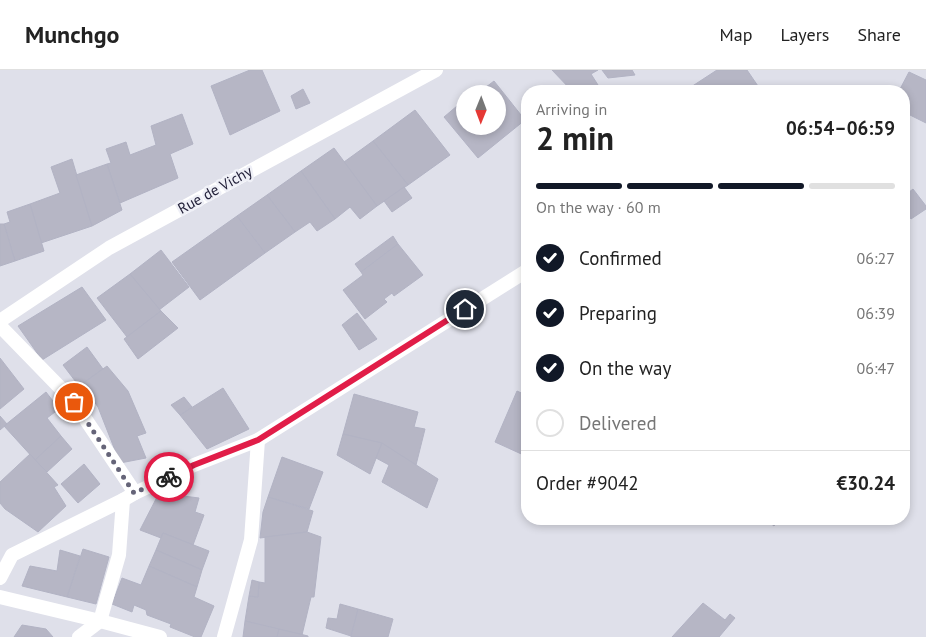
<!DOCTYPE html>
<html lang="en">
<head>
<meta charset="utf-8">
<style>
	:root { --surface:#fff; --page:#f6f6f6; --text:#222; --muted:#767676; --line:#e0e0e0; --accent:#111827 }
	body { margin:0; font-family:"PT Sans",sans-serif; background:var(--page); color:var(--text); height:100vh; display:flex; flex-direction:column; font-size:19px; white-space:nowrap }
	* { box-sizing:border-box; margin:0 }
	p { font-size:16px; color:var(--muted) }
	.icon { flex:none; width:28px; height:28px; fill:none; stroke:currentColor; stroke-width:2; stroke-linecap:round; stroke-linejoin:round }
	.map { position:relative; flex:1; overflow:hidden }
	.drawer { position:absolute; left:521px; top:15px; width:389px; height:440px; display:flex; flex-direction:column; background:var(--surface); border-radius:20px; box-shadow:0 2px 8px #0003 }
	.drawer>* { flex:none }
	.needle { width:32px; rotate:181deg }
	.buttons { position:absolute; left:456px; top:15px; display:grid; gap:10px }
	.buttons a { display:grid; place-items:center; width:50px; height:50px; border-radius:50%; background:var(--surface); box-shadow:0 2px 8px #0003; font-size:25px }
	.pin { position:absolute; display:grid; place-items:center; width:42px; height:42px; color:#fff; margin:-21px; border:2px solid #fff; border-radius:50%; box-shadow:0 1px 5px #0007 }
	.courier { position:absolute; display:grid; place-items:center; width:50px; height:50px; margin:-25px; border:4px solid #e11d48; border-radius:50%; background:#fff; color:#222; box-shadow:0 1px 6px #0007 }
	.head em { font-style:normal; font-weight:600 }
	.head div { display:flex; flex-direction:column-reverse }
	.head { display:flex; align-items:center; justify-content:space-between; height:85px; padding:0 15px }
	h1 { font-size:32px; font-weight:600; line-height:38px }
	.bar { display:grid; grid-template-columns:repeat(4,1fr); gap:8px 5px; align-content:center; height:60px; padding:0 15px }
	.bar i { height:6px; border-radius:4px; background:var(--line) }
	.bar .current { background:var(--accent) }
	.bar p { grid-column:span 4 }
	.line { display:flex; align-items:center; gap:12px; padding:0 15px; border-top:1px solid var(--line) }
	.line div { flex:1 }
	ol { padding:0 15px; list-style:none }
	li { display:flex; align-items:center; gap:15px; height:55px }
	li p { margin-inline-start:auto }
	li .icon { padding:5px; border-radius:50%; background:var(--accent); color:#fff; stroke-width:4 }
	li:last-child { color:var(--muted) }
	li i { width:28px; height:28px; border:2px solid var(--line); border-radius:50% }
	header { display:flex; align-items:center; gap:30px; box-sizing:border-box; height:70px; padding:0 25px; background:var(--surface); border-bottom:1px solid var(--line) }
	header strong { font-size:24px }
	nav { display:flex; gap:28px; margin-inline-start:auto; font-size:18px }
	.map>svg:first-child { display:block }
</style>
</head>
<body>
<header>
<strong>Munchgo</strong>
<nav><a>Map</a><a>Layers</a><a>Share</a></nav>
</header>
<div class="map">
<svg width="926" height="567" viewBox="0 0 926 567">
	<rect width="100%" height="100%" fill="#dfe0ea"/>
	<g fill="#b6b6c5" stroke="#b2b3c4">
		<path d="M250 0H262L280 41 230 65 211 16Z"/>
		<path d="M552 0H598L591 4 598 15 589 21H572Z"/>
		<path d="M602 0H632L635 5 608 8Z"/>
		<path d="M717 0H747L760 19 756 21H698L694 15Z"/>
		<path d="M909 2 926 10V53L904 42V21H899Z"/>
		<path d="M494 11 525 50 478 88 444 47 457 36 460 38 465 33V56H498V24H477Z"/>
		<path d="M694 15 698 21H685Z"/>
		<path d="M303 19 310 33 296 39 291 26Z"/>
		<path d="M415 40 450 85 408 115 373 71Z"/>
		<path d="M182 44 193 74 170 84 178 108 120 133 107 94 111 93 106 79 126 72 130 85 156 75 151 56Z"/>
		<path d="M373 71 408 115 377 136 344 92Z"/>
		<path d="M334 78 377 136 360 149 350 137 335 149 301 101Z"/>
		<path d="M72 89 92 156 41 173 30 134 60 123 51 97Z"/>
		<path d="M107 94 122 140 92 156 76 105Z"/>
		<path d="M301 101 335 149 317 161 310 152 295 162 267 125Z"/>
		<path d="M404 117 412 128 392 142 384 131Z"/>
		<path d="M913 119 926 136V139L911 149 904 138V126Z"/>
		<path d="M267 125 295 162 265 183 237 146Z"/>
		<path d="M30 134 44 181 15 191 4 154 10 152 7 142Z"/>
		<path d="M237 146 265 183 200 230 172 192Z"/>
		<path d="M0 154H4L15 191 0 196Z"/>
		<path d="M393 166 398 174 361 202 355 194Z"/>
		<path d="M398 174 423 205 394 226 392 223 384 229 387 232 365 249 343 220 363 205 361 202Z"/>
		<path d="M161 180 189 217 159 240 130 204Z"/>
		<path d="M130 204 161 241 127 267 97 228Z"/>
		<path d="M82 217 106 250 42 290 18 256Z"/>
		<path d="M161 241 178 258 138 289 124 269Z"/>
		<path d="M357 243 377 269 359 280 342 255Z"/>
		<path d="M87 277 103 299 79 316 63 295Z"/>
		<path d="M0 288 24 319 0 339Z"/>
		<path d="M107 296 128 321 146 363 137 366 146 388 120 393 98 337 82 314Z"/>
		<path d="M223 318 249 359 207 379 180 345Z"/>
		<path d="M517 321 528 326V387L495 372Z"/>
		<path d="M46 322 59 339 47 348 61 366 35 390 4 356Z"/>
		<path d="M354 324 418 342 414 357 425 359 416 395 382 374 343 364Z"/>
		<path d="M184 327 192 337 180 345 171 335Z"/>
		<path d="M0 346 7 354 0 360Z"/>
		<path d="M343 364 382 373 370 404 337 385Z"/>
		<path d="M61 366 72 379 47 402 35 390Z"/>
		<path d="M382 373 438 409 427 438 382 412 389 395 376 388Z"/>
		<path d="M30 384 58 415 54 417 66 436 38 462 5 439 0 433V412Z"/>
		<path d="M282 387 323 402 309 439 268 427Z"/>
		<path d="M84 394 100 414 78 433 61 414Z"/>
		<path d="M168 424 199 428 195 442 204 445 193 475 163 463 161 468 140 460 157 427 165 430Z"/>
		<path d="M268 427 313 441 307 462 260 468 263 442Z"/>
		<path d="M765 449H779L774 456Z"/>
		<path d="M307 462 321 467 314 527H311L302 565 245 551 249 526 258 527 259 512 265 513V467Z"/>
		<path d="M163 463 209 481 202 500 156 480Z"/>
		<path d="M83 479 109 487 96 534 67 527Z"/>
		<path d="M60 480 80 486 67 527 22 516 30 496 57 501Z"/>
		<path d="M156 480 202 500 197 517 149 496Z"/>
		<path d="M149 496 197 517 194 527 214 536 201 567H195L170 557 171 554 147 545 146 540 134 535 132 542 112 534 122 508 141 515Z"/>
		<path d="M252 510 259 512 258 527 249 526Z"/>
		<path d="M703 533 725 550 730 544 735 548 719 567H672Z"/>
		<path d="M340 534 358 539 351 566 326 558 328 548 337 549Z"/>
		<path d="M358 539 393 549 388 567H351Z"/>
		<path d="M245 551 279 559 277 567H243Z"/>
		<path d="M22 555 46 559 53 567H14Z"/>
		<path d="M279 559 308 566V567H277Z"/>
	</g>
	<g fill="none" stroke-linecap="round" stroke-linejoin="round">
		<g stroke="#fff" stroke-width="14">
			<path d="M0 256 74 332 135 423"/>
			<path d="M0 508 12 485 123 430 135 423 194 395 258 370 528 200"/>
			<path d="M0 527 100 551 160 567"/>
			<path d="M79 567 100 551 119 485 123 430"/>
			<path d="M224 567 251 470 258 370"/>
		</g>
		<path stroke="#fff" stroke-width="14" d="M0 251 109 178 436 0"/>
	</g>
	<g fill="none" stroke-linecap="round" stroke-linejoin="round">
		<path stroke="#656478" stroke-width="5" stroke-dasharray="0 9" d="M74 332 134 423 169 407"/>
		<path stroke="#e11d48" stroke-width="6" d="M169 407 194 395 258 370 465 239"/>
	</g>
	<g text-anchor="middle" stroke-width="5" stroke-linejoin="round" paint-order="stroke">
		<g font-size="15" fill="#23213a" stroke="#eff0f7">
			<text transform="translate(215 120) rotate(-29)" y="5">Rue de Vichy</text>
		</g>
	</g>
</svg>
<div class="buttons">
<a><svg class="needle" viewBox="-14 -14 28 28"><path d="M0-13l5 13h-10z" fill="#e53935"/><path d="M0 13l5-13h-10z" fill="#767676"/></svg></a>
</div>
<div class="pin" style="left:74px;top:332px;background:#ea580c"><svg class="icon" aria-label="bag" viewBox="0 0 24 24"><path d="M5 8h14l-1 12H6zM9 8a3 3 0 0 1 6 0"/></svg></div>
<div class="pin" style="left:465px;top:239px;background:#1f2937"><svg class="icon" aria-label="home" viewBox="0 0 24 24"><path d="M3 11l9-7 9 7M6 9v11h12V9"/></svg></div>
<div class="courier" style="left:169px;top:407px"><svg class="icon" aria-label="bike" viewBox="0 0 24 24"><circle cx="6" cy="16" r="4"/><circle cx="18" cy="16" r="4"/><path d="M6 16l4-8h5l3 8M10 8l3 8H6M13 5h3"/></svg></div>
<section class="drawer">
<div class="head"><div><h1>2 min</h1><p>Arriving in</p></div><em>06:54–06:59</em></div>
<div class="bar"><i class="current"></i><i class="current"></i><i class="current"></i><i></i><p>On the way · 60 m</p></div>
<ol>
<li><svg class="icon" aria-label="check" viewBox="0 0 24 24"><path d="M5 12l5 5 9-10"/></svg>Confirmed<p>06:27</p></li>
<li><svg class="icon" aria-label="check" viewBox="0 0 24 24"><path d="M5 12l5 5 9-10"/></svg>Preparing<p>06:39</p></li>
<li><svg class="icon" aria-label="check" viewBox="0 0 24 24"><path d="M5 12l5 5 9-10"/></svg>On the way<p>06:47</p></li>
<li><i></i>Delivered</li>
</ol>
<div class="line" style="height:65px"><div>Order #9042</div><b>€30.24</b></div>
</section>
</div>
</body>
</html>
